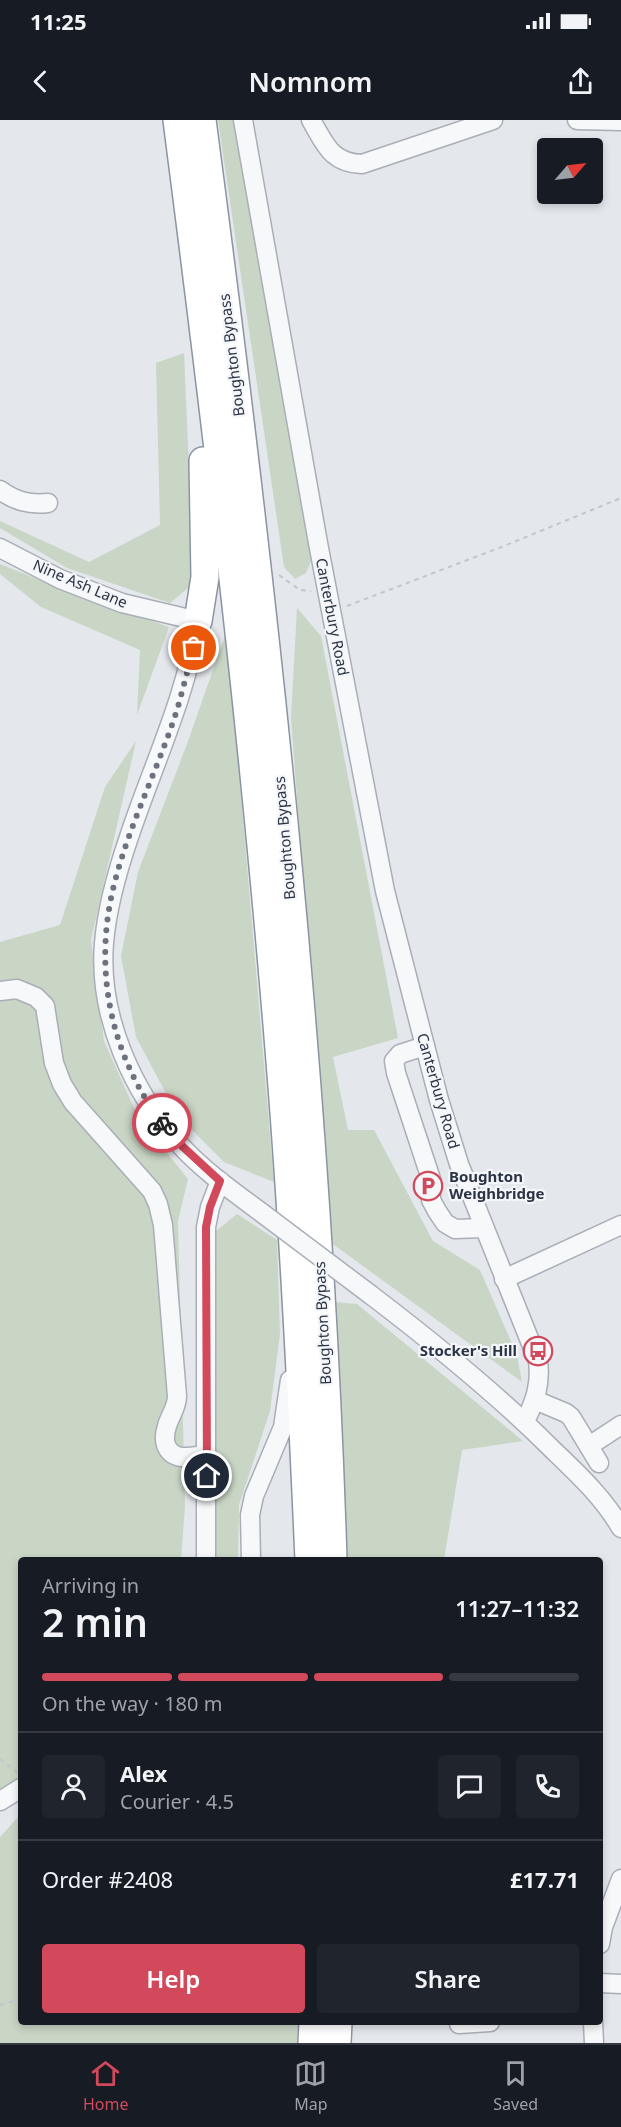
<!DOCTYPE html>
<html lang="en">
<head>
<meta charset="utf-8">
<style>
	:root { --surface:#171b24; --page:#20242c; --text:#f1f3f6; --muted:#9ea1a6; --line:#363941; --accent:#d1495b }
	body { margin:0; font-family:"Noto Sans",sans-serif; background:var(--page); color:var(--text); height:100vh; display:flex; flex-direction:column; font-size:22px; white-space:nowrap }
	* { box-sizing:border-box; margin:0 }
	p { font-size:20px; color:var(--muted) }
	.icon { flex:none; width:33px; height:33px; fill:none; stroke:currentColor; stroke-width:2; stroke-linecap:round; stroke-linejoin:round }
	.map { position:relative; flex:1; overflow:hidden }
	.sheet { position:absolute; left:18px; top:1437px; width:585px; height:468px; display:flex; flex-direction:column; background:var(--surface); border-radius:6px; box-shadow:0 3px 9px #0003 }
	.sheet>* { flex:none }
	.needle { width:39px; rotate:62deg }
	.fabs { position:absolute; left:537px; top:18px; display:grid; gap:12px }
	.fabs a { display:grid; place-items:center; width:66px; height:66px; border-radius:6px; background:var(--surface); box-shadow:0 3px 9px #0003; font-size:30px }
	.pin { position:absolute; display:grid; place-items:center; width:51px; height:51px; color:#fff; margin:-26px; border:3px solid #fff; border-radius:50%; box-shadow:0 2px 6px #0007 }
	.courier { position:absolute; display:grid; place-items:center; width:60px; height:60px; margin:-30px; border:4px solid #d1495b; border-radius:50%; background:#fff; color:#222; box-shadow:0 2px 8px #0007 }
	.overview em { font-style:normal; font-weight:600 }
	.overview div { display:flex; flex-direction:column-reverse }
	.overview { display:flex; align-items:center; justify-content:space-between; height:102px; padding:0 24px }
	h1 { font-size:39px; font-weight:600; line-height:45px }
	.bar { display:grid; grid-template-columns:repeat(4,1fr); gap:9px 6px; align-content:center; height:72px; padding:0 24px }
	.bar i { height:8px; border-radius:4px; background:var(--line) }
	.bar .selected { background:var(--accent) }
	.bar p { grid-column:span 4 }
	.line { display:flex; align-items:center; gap:15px; padding:0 24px; border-top:2px solid var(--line) }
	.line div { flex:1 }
	.round { display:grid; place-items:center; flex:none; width:63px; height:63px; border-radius:6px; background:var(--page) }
	.primary-button { display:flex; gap:12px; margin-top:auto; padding:12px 24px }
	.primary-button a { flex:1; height:69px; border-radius:6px; background:var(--accent); color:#fff; font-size:24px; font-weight:600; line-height:69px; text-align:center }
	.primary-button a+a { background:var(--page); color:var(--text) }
	.status { display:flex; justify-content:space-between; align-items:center; height:42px; padding:0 30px; background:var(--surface); direction:ltr }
	.status svg { height:16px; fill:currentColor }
	header { display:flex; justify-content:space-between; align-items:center; height:78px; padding:0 24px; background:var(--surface); font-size:27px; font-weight:600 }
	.menu { display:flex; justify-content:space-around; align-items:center; height:84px; border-top:2px solid var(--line); background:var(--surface); font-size:16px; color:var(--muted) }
	.menu a { display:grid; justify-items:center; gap:3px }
	.menu .selected { color:var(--accent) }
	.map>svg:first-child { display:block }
</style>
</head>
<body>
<div class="status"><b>11:25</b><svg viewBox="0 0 49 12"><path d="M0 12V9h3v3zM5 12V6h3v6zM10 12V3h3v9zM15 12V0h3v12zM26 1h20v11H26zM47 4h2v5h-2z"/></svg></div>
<header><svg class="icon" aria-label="back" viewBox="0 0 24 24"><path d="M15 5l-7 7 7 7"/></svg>Nomnom<svg class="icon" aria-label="share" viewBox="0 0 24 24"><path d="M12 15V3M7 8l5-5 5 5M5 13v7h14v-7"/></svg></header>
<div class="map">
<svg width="621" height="1923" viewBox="0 0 621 1923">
	<rect width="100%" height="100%" fill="#e4e7ec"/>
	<g fill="#c9d6c5">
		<path d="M218 0H239L313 436 306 453 295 459 284 447Z"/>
		<path d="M184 233 194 463 170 483 67 448 0 408V401L89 442 160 405 156 243Z"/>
		<path d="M0 444 62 469 169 507 137 595 140 530 41 487 0 454Z"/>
		<path d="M297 488 321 516 398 918 333 937 348 1010H374L433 1121 480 1150 517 1235 522 1262 330 1122 291 597Z"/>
		<path d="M227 510 274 1062 224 1042 178 996 136 917 121 836 138 752 187 624Z"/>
		<path d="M136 621 91 820 104 921 138 997 188 1059 178 1101 185 1386 181 1440H21V1658L10 1663 0 1671V822L60 805 105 667Z"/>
		<path d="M237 1094 277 1120 280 1214 270 1291 239 1385 238 1440H213L216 1111Z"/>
		<path d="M333 1182 357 1184 523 1321 462 1330 444 1440H342Z"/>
		<path d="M21 1694V1902H298L297 1923H0V1717Z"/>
	</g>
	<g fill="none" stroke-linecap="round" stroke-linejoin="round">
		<g stroke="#a9aeb7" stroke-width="21">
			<g id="minor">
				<path d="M243 0 318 423 385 771 439 980 459 1044 538 1241C541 1264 535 1282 525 1301"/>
				<path d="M311 0C325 24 331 43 362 44L493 0"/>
				<path d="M577 0 621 1"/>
				<path d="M0 370C15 381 29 385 48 383"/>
				<path d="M0 428 60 459 122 483 198 501C186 577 153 645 129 717 117 752 107 787 104 823 98 897 133 973 181 1026 205 1052 234 1072 262 1093"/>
				<path d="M0 871 17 869 36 877 45 886 54 943 62 964 73 982 152 1071 158 1084 163 1105 177 1276C177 1288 170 1295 167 1306 165 1312 164 1319 166 1325 173 1343 192 1336 207 1335"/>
				<path d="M425 926 400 934 394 941 396 953 431 1059V1080L437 1091 445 1103 455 1109 484 1108"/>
				<path d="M504 1159 621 1105"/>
				<path d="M371 1175C434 1223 496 1273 552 1329 577 1353 603 1377 621 1408"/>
				<path d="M535 1280 566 1293 571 1297 599 1343"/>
				<path d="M589 1326 621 1305"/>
				<path d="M206 1440V1107L210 1087 220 1061"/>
				<path d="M251 1440 250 1395 254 1376 283 1307 290 1260"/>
				<path d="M0 1681 21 1668"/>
				<path d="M600 1824 603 1807 621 1759"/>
				<path d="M600 1863 621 1864"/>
				<path d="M593 1902 594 1923"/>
				<path d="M459 1904 490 1902"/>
			</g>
		</g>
		<g stroke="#8b94a3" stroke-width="30">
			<g id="highway">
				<path d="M177 0C218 317 256 635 281 954 294 1116 302 1278 309 1440"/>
				<path d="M202 0C265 478 318 958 333 1440"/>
				<path d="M198 501 205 457 203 341"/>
				<path d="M312 1923 313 1902"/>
				<path d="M337 1923 338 1902"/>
			</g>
		</g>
		<g stroke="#c2c5cb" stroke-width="2" stroke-dasharray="4.5 4.5" stroke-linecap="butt">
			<path d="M279 455 300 470 311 471"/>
			<path d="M347 486 504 426 621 378"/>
			<path d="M0 1639 17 1652"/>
			<path d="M0 1885 21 1879"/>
		</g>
		<use href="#minor" stroke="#f7f8fa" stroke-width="18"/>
		<use href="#highway" stroke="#fff" stroke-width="27"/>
		<g stroke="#a9aeb7" stroke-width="21" stroke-linecap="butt">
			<path id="minor-bridge" d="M262 1093 371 1175"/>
		</g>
		<use href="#minor-bridge" stroke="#f7f8fa" stroke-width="18"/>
	</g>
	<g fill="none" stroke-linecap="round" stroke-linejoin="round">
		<path stroke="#6c737f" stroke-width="6" stroke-dasharray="0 10.8" d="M162 1003C110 934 93 849 114 765 129 705 158 649 177 590 183 569 188 548 194 528"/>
		<path stroke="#d1495b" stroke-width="8" d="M162 1003 182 1026 220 1061 210 1087 206 1107 207 1356"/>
	</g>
	<defs>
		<g id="parking-ring" transform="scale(1.5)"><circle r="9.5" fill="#f4f6f9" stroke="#d1495b" stroke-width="1.5"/><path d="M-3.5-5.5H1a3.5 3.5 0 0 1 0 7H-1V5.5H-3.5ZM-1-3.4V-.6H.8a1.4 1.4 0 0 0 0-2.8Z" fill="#d1495b"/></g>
		<g id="bus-ring" transform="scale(1.5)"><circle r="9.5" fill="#f4f6f9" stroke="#d1495b" stroke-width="1.5"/><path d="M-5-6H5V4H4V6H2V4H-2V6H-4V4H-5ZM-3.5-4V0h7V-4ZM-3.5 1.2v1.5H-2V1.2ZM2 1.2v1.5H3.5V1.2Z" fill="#d1495b"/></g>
	</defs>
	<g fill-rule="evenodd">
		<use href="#parking-ring" x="428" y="1066"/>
		<use href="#bus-ring" x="538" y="1231"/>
	</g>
	<g text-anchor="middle" stroke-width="4.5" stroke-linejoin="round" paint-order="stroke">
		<g font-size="15" fill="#2b3445" stroke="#f4f6f9">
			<text transform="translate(232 235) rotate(-97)" y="5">Boughton Bypass</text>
			<text transform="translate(80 464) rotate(23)" y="5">Nine Ash Lane</text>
			<text transform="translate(332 497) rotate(79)" y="5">Canterbury Road</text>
			<text transform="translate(285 718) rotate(-95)" y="5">Boughton Bypass</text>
			<text transform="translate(438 971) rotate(74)" y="5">Canterbury Road</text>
			<text transform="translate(323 1203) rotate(-93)" y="5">Boughton Bypass</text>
		</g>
		<g font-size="15" font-weight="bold" fill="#2b3445" stroke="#f4f6f9" text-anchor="start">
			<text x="449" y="1062">Boughton<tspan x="449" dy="17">Weighbridge</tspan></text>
			<text x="517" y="1236" text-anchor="end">Stocker's Hill</text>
		</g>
	</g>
</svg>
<div class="fabs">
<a><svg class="needle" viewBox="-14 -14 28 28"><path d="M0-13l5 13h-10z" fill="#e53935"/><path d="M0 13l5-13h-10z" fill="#9ea1a6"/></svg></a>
</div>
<div class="pin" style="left:194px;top:528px;background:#ea580c"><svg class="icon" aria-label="bag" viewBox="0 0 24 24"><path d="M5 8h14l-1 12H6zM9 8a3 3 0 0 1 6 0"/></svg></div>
<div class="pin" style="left:207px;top:1356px;background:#1f2937"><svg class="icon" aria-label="home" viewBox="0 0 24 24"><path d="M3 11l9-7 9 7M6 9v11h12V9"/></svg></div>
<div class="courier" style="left:162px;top:1003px"><svg class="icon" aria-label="bike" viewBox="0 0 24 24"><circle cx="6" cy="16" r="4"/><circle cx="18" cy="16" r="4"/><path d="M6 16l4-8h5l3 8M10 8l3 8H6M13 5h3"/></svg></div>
<section class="sheet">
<div class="overview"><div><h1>2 min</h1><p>Arriving in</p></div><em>11:27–11:32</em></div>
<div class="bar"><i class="selected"></i><i class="selected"></i><i class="selected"></i><i></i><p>On the way · 180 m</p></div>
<div class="line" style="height:108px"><a class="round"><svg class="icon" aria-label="person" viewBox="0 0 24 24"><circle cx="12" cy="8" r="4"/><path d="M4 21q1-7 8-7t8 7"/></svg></a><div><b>Alex</b><p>Courier · 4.5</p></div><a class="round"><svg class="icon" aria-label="chat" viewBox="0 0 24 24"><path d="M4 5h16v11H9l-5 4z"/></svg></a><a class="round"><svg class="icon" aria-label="phone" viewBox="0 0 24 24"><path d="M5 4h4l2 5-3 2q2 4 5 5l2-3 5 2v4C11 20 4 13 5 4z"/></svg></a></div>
<div class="line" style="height:78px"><div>Order #2408</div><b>£17.71</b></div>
<div class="primary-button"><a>Help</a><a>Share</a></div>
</section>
</div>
<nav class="menu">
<a class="selected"><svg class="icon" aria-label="home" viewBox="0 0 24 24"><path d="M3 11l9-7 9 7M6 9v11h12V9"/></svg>Home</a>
<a><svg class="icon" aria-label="map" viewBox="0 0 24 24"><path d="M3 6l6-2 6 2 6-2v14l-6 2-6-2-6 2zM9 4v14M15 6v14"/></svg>Map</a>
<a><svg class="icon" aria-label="saved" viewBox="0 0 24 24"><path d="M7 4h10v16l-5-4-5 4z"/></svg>Saved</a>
</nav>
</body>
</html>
